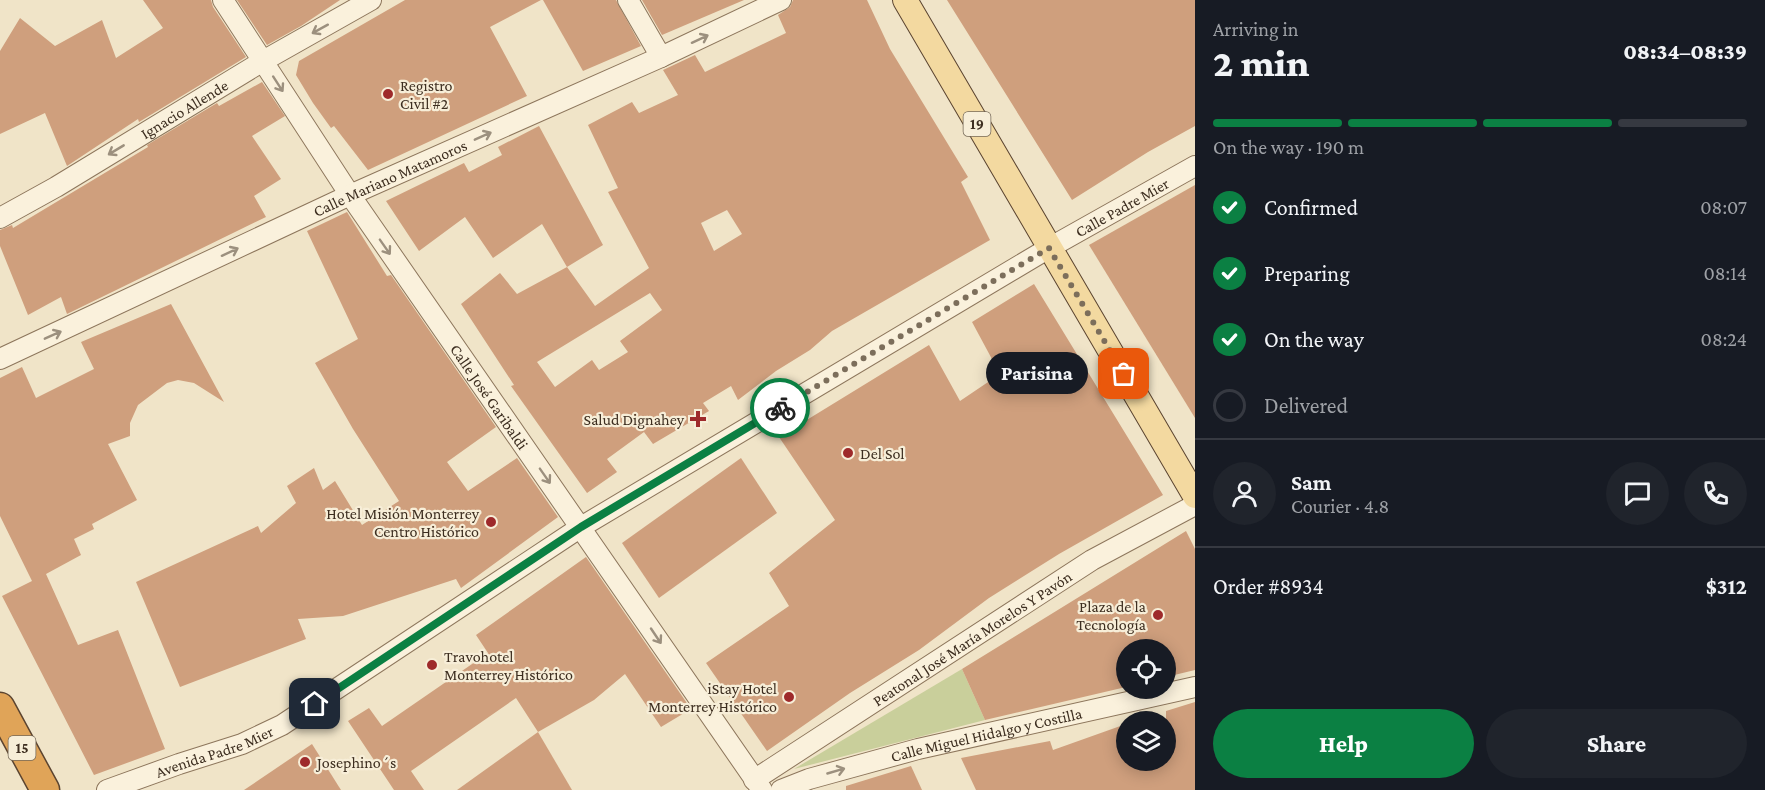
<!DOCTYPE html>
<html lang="en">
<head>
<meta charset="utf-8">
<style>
	:root { --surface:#171b24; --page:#20242c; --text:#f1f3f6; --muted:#9ea1a6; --line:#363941; --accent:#0b8043 }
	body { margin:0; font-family:"Crimson Pro",serif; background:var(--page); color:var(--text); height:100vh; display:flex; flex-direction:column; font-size:22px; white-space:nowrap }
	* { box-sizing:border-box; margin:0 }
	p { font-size:20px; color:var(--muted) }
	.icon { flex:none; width:33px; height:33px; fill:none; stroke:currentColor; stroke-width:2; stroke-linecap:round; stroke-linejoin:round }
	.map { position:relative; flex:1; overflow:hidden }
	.panel { display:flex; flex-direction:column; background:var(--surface); width:570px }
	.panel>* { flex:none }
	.buttons { position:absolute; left:1116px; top:639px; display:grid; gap:12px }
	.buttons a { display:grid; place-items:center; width:60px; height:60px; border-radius:50%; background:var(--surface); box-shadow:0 3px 15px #0003; font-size:30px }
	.pin { position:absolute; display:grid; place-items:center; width:51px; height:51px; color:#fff; margin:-26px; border-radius:12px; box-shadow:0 3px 9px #0006 }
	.courier { position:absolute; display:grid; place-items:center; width:60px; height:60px; margin:-30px; border:4px solid #0b8043; border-radius:50%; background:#fff; color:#222; box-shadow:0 2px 8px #0007 }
	.bubble { position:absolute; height:42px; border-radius:21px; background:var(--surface); box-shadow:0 3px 15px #0003; font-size:20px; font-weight:800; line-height:42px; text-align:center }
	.headline em { font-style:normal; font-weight:800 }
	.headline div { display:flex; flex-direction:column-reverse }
	.headline { display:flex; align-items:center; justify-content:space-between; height:102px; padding:0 18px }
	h1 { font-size:39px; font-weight:800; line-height:45px }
	.bar { display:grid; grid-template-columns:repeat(4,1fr); gap:9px 6px; align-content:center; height:72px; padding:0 18px }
	.bar i { height:8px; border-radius:4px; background:var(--line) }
	.bar .active { background:var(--accent) }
	.bar p { grid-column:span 4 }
	.line { display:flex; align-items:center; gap:15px; padding:0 18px; border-top:2px solid var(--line) }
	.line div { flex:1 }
	.round { display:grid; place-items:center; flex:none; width:63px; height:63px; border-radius:32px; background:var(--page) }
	ol { padding:0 18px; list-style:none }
	li { display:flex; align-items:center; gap:18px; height:66px }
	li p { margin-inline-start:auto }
	li .icon { padding:6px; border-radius:50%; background:var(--accent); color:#fff; stroke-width:4 }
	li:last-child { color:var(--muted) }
	li i { width:33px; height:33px; border:3px solid var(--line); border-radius:50% }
	.button { display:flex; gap:12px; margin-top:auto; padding:12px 18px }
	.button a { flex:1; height:69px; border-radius:36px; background:var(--accent); color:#fff; font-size:24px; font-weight:800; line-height:69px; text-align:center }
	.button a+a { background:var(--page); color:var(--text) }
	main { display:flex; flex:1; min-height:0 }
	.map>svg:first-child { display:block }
</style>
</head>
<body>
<main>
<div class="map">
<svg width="1195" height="790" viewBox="0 0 1195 790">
	<rect width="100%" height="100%" fill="#f0e4c8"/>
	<path fill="#c9cf9b" d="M962 669 985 720 794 769Z"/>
	<g fill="#cf9f7d" fill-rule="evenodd">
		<path d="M143 0H211L213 7 246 57 139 122 138 119 67 166 45 113 0 134V51L20 18 55 46 102 20 116 58 163 28Z"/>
		<path d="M237 0H340L301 26 267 45Z"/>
		<path d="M405 0H541L490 27 527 96 368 170 334 126 331 128 313 103 296 75 299 61Z"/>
		<path d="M543 0H616L641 46 583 71Z"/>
		<path d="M642 0H744L662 35Z"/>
		<path d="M793 0H867L890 49 968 177 961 182 990 240 832 331 810 350 776 371 738 400 731 386 703 403 709 411 653 444 644 432 607 459 617 472 587 493 511 386 514 385 461 304 500 273 517 294 567 267 595 306 649 268 608 192 618 188 588 125 632 102 639 113 678 95 663 70 695 55 705 72 786 33 778 15 790 7ZM727 210 742 234 714 251 701 223ZM650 293 662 310 620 341 628 352 599 370 592 360 555 387 537 362Z"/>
		<path d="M947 0H1195V126L1148 152 1072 200Z"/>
		<path d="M262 82 285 116 252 136 281 179 254 196 266 217 67 314 61 297 28 315 0 246V230L12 225 13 228 148 147 147 145 217 103 219 106Z"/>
		<path d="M539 126 603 245 567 267 542 224 493 258 465 217 419 251 386 201 464 163 469 172 502 155 498 147Z"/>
		<path d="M1195 185V418L1089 245Z"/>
		<path d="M347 212 387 276 391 275 496 427 447 462 468 491 517 458 558 517 461 588 456 579 343 616 298 619 306 639 180 687 136 582 258 526 261 533 296 503 287 486 314 468 323 490 335 481 362 525 399 501 353 429 315 363 358 339 307 231Z"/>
		<path d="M1034 284 1163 495 1059 554 989 598 919 650 850 693 767 751 706 663 789 606 769 573 835 520 779 437 929 345 960 401 1000 374 972 322Z"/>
		<path d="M171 304 224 402 194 383 178 380 167 383 138 405 130 423V436L108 444 137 500 92 524 94 529 74 539 81 555 46 574 78 645 118 630 165 749 94 775 2 596 32 581 0 516V378L22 367 36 398 94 369 81 342Z"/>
		<path d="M741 458 777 513 659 598 622 543Z"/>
		<path d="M1186 531 1195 549V670L1166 677V650H1126V687L985 720 962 669Z"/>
		<path d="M586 557 691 709 661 727 625 674 594 700 538 732 516 698 411 771 424 790H394L348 721 369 708 382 726 488 653 476 635Z"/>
		<path d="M1195 702V790H976L961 758 1050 741 1053 750 1126 724V760H1166V711Z"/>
		<path d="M538 732 572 790H457Z"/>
		<path d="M312 744 341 790H244Z"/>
		<path d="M911 766 922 790H846V786Z"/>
	</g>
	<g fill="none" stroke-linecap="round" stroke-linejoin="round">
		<g stroke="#8d765c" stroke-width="22">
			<g id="minor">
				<path id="s1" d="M223 0 350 195 762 790"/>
				<path d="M628 0 661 57"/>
				<path id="s2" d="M0 218 56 187 263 61 371 0"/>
				<path id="s3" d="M0 359 350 195 661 57 781 0"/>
				<path id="s4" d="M754 780 1092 560 1195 505"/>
				<path id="s5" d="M107 790 179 764 242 744 282 725 581 527 1049 248 1195 166"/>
				<path id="s6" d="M781 790 809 779 918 749 1195 687"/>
			</g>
		</g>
		<g stroke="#5b4430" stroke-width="26">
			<path id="major" d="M905 0 1195 496"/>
		</g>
		<g stroke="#5b4430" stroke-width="31">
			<path id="highway" d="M0 707 45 790"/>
		</g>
		<use href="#minor" stroke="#faf1dc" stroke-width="20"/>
		<use href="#major" stroke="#f3d9a0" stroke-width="24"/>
		<use href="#highway" stroke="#e0a458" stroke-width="28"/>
	</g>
	<defs><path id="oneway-shaft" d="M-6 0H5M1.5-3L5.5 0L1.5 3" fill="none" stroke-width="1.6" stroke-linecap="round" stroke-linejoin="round" transform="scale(1.5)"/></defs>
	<g stroke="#9c907e">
		<use href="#oneway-shaft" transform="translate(320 29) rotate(151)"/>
		<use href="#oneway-shaft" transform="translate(700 39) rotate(-25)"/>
		<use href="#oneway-shaft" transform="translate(278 84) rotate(57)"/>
		<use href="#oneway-shaft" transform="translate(483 136) rotate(-24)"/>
		<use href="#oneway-shaft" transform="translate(116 150) rotate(149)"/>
		<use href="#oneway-shaft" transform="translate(385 247) rotate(55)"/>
		<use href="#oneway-shaft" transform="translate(230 252) rotate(-25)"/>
		<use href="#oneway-shaft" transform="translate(53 335) rotate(-24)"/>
		<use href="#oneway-shaft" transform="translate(545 476) rotate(55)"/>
		<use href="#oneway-shaft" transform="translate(656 636) rotate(56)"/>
		<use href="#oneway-shaft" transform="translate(836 771) rotate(-16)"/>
	</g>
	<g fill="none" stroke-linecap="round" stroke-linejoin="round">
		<path stroke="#7c6e5b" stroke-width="6" stroke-dasharray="0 10.8" d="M780 408 1049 248 1124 374"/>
		<path stroke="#0b8043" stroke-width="8" d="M315 704 581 527 780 408"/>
	</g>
	<g fill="#9e2a2b" stroke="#f7eed8" stroke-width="2">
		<circle cx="388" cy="94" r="6"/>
		<path d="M695 410h6v6h6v6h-6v6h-6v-6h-6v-6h6z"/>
		<circle cx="848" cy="453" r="6"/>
		<circle cx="491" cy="522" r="6"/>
		<circle cx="1158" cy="615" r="6"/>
		<circle cx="432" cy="665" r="6"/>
		<circle cx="789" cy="697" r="6"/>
		<circle cx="305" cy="762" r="6"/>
	</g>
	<g text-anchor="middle" stroke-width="4.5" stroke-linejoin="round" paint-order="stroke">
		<g fill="#f7eed8" stroke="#756857" stroke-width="1.5">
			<rect x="963.5" y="112" width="27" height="24" rx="4.5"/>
			<rect x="8.5" y="736" width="27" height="24" rx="4.5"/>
		</g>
		<g font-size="15" font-weight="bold" fill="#3d2e20">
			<text x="977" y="129">19</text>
			<text x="22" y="753">15</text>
		</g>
		<g font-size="16" fill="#3d2e20" stroke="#f7eed8" text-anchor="start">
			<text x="400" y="91">Registro<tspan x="400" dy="18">Civil #2</tspan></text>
			<text x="684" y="425" text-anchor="end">Salud Dignahey</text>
			<text x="860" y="459">Del Sol</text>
			<text x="479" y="519" text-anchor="end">Hotel Misión Monterrey<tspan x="479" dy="18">Centro Histórico</tspan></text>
			<text x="1146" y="612" text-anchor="end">Plaza de la<tspan x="1146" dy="18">Tecnología</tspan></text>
			<text x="444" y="662">Travohotel<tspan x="444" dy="18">Monterrey Histórico</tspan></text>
			<text x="777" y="694" text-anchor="end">iStay Hotel<tspan x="777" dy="18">Monterrey Histórico</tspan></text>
			<text x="317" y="768">Josephino´s</text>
		</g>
		<g font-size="16" fill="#3d2e20" stroke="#f7eed8">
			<text dy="6" stroke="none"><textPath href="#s2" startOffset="214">Ignacio Allende</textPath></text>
			<text dy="6" stroke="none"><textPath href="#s3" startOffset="430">Calle Mariano Matamoros</textPath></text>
			<text dy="6" stroke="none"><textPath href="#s5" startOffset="1174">Calle Padre Mier</textPath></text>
			<text dy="6" stroke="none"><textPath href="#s1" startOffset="478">Calle José Garibaldi</textPath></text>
			<text dy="6" stroke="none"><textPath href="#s4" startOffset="260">Peatonal José María Morelos Y Pavón</textPath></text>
			<text dy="6" stroke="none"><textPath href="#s6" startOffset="213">Calle Miguel Hidalgo y Costilla</textPath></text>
			<text dy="6" stroke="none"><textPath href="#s5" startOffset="114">Avenida Padre Mier</textPath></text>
		</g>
	</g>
</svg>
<div class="buttons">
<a><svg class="icon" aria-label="locate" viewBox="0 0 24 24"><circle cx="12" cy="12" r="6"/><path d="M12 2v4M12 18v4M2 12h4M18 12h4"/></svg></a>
<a><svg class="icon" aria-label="layers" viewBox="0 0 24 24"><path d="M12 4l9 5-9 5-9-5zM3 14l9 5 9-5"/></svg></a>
</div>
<div class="pin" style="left:1124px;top:374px;background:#ea580c"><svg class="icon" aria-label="bag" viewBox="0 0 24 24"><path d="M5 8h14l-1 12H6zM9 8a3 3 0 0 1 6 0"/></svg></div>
<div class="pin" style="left:315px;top:704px;background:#1f2937"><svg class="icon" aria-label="home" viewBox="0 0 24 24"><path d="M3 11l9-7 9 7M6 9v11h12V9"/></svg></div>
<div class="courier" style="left:780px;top:408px"><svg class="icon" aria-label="bike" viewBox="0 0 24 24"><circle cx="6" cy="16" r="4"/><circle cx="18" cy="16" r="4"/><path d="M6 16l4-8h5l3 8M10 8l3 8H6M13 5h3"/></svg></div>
<div class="bubble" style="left:986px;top:352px;width:102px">Parisina</div>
</div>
<section class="panel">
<div class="headline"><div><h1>2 min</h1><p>Arriving in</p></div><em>08:34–08:39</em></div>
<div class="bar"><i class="active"></i><i class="active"></i><i class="active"></i><i></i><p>On the way · 190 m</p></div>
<ol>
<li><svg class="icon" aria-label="check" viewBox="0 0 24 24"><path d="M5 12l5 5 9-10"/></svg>Confirmed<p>08:07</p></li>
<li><svg class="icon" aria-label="check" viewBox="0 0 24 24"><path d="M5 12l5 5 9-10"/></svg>Preparing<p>08:14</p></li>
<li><svg class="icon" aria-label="check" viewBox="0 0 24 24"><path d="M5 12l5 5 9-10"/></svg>On the way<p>08:24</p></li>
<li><i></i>Delivered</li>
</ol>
<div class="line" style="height:108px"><a class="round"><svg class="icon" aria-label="person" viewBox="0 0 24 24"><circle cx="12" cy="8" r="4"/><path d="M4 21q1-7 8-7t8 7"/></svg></a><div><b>Sam</b><p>Courier · 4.8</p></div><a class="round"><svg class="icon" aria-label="chat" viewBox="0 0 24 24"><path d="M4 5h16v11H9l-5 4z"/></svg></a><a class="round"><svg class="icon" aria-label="phone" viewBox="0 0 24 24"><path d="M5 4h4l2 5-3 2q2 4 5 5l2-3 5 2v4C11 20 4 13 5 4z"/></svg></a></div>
<div class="line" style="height:78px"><div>Order #8934</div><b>$312</b></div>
<div class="button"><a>Help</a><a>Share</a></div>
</section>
</main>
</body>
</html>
